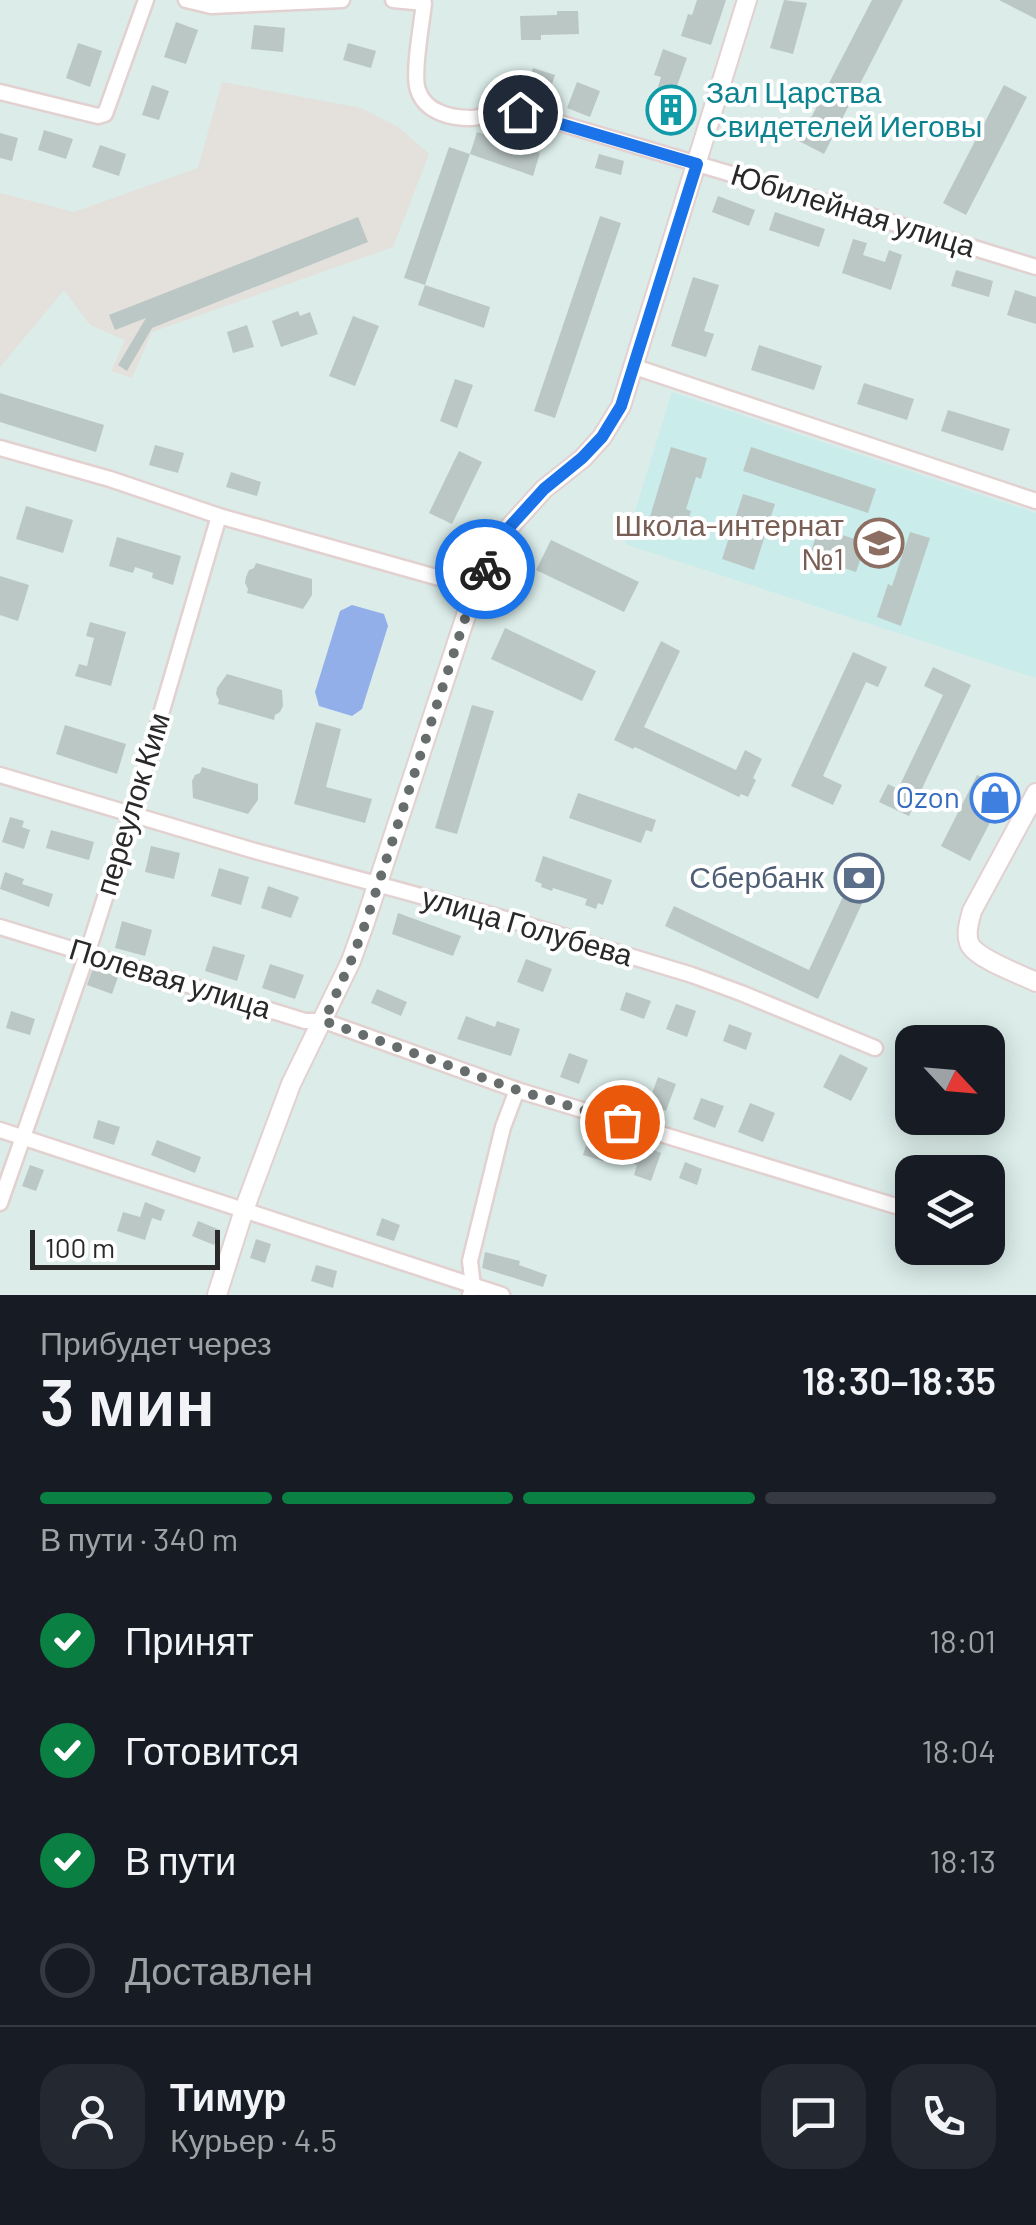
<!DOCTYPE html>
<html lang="ru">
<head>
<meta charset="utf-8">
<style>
	:root { --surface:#171b24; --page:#242831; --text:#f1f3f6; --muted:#9ea1a6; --line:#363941; --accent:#0b8043 }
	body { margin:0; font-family:Barlow,sans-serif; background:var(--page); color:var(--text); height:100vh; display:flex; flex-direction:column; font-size:38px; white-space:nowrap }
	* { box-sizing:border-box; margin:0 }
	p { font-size:32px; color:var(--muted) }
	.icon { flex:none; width:55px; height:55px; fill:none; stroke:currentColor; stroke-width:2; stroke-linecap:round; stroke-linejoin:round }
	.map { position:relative; height:1295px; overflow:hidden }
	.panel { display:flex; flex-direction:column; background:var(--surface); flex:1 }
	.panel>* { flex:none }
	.needle { width:65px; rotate:116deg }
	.tools { position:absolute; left:895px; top:1025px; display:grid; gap:20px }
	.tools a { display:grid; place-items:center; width:110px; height:110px; border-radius:20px; background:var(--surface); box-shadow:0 5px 25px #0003; font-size:50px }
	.scale { position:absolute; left:30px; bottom:25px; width:190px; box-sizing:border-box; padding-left:10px; border:5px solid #292929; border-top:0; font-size:28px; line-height:35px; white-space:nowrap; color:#292929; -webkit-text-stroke:8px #fff; paint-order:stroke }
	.pin { position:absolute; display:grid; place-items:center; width:85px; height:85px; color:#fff; margin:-42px; border:5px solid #fff; border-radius:50%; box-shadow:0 2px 10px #0007 }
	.courier { position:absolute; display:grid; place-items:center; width:100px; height:100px; margin:-50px; border:8px solid #1a73e8; border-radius:50%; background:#fff; color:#222; box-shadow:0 2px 12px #0007 }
	.overview em { font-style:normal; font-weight:600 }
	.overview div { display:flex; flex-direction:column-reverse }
	.overview { display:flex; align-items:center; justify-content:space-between; height:170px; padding:0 40px }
	h1 { font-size:65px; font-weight:600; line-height:75px }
	.bar { display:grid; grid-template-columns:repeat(4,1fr); gap:15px 10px; align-content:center; height:120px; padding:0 40px }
	.bar i { height:12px; border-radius:8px; background:var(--line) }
	.bar .selected { background:var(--accent) }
	.bar p { grid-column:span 4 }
	.line { display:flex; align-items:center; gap:25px; padding:0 40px; border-top:2px solid var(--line) }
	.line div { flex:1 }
	.round { display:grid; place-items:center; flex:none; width:105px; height:105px; border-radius:30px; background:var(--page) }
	ol { padding:0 40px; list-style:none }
	li { display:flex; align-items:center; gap:30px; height:110px }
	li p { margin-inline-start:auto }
	li .icon { padding:10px; border-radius:50%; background:var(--accent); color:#fff; stroke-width:4 }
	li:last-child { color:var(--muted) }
	li i { width:55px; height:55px; border:5px solid var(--line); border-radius:50% }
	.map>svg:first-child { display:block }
</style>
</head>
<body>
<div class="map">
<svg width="1036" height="1295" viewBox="0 0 1036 1295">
	<rect width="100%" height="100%" fill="#dbece9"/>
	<path fill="#e4e0dc" d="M222 82 361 108 398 127 429 154 393 247 152 332 132 378 111 371 125 340 90 325 64 290 0 367V193L74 212 198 168Z"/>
	<path fill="#caedeb" d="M672 392 1036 513V678L625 544Z"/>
	<path fill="#93afea" d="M352 605 384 614 388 626 362 709 352 716 319 706 315 692 340 611Z"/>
	<g fill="#bbc7c5">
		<path d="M697 0H726L711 45 681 36 688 14 692 15Z"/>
		<path d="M784 0 807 3 793 54 770 48Z"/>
		<path d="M872 0H903L824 154 799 141Z"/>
		<path d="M999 0H1036V19Z"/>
		<path d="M557 11H578L579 34 541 35V40H521L520 16 557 15Z"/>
		<path d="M176 22 198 30 186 64 164 57Z"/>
		<path d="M254 25 285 28 283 52 251 49Z"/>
		<path d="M78 43 102 51 90 87 66 78Z"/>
		<path d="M348 43 376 51 371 68 343 60Z"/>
		<path d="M663 49 687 58 673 97 693 103 686 127 649 116 661 77 654 75Z"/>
		<path d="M533 68 555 75 547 100 525 93Z"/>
		<path d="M577 82 600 91 590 117 567 108Z"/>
		<path d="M152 85 169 91 159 120 142 115Z"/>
		<path d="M1004 85 1027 97 966 215 943 203Z"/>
		<path d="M44 130 73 139 66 159 38 150Z"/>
		<path d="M477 132 540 153 533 176 470 154Z"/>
		<path d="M0 133 18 138 12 161 0 158Z"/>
		<path d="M100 145 126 154 119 176 92 167Z"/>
		<path d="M449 147 470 154 425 285 404 278Z"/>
		<path d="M599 154 624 161 621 175 595 168Z"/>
		<path d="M718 196 755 210 749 226 712 212Z"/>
		<path d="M775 212 825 229 819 247 769 230Z"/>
		<path d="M600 216 621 223 555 418 534 411Z"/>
		<path d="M358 217 368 242 152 328 127 371 118 365 146 318 115 330 109 315Z"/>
		<path d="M853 239 867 243 863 255 885 262 889 250 902 255 891 290 842 273Z"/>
		<path d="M956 270 993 281 989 297 951 286Z"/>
		<path d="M693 277 719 285 704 331 714 334 706 357 671 346Z"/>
		<path d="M425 285 490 307 484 328 418 305Z"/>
		<path d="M1015 290 1036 297V324L1007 315Z"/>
		<path d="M298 311 300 316 310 312 318 334 281 347 272 321Z"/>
		<path d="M353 316 379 326 355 386 329 376Z"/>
		<path d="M247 325 254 347 233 353 227 332Z"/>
		<path d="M759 345 822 366 814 390 751 370Z"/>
		<path d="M455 379 473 385 457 428 440 421Z"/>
		<path d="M864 383 914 399 907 420 857 404Z"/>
		<path d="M0 393 104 425 96 452 0 422Z"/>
		<path d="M948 410 1010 429 1003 451 941 431Z"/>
		<path d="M155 445 184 453 178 473 149 465Z"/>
		<path d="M671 447 707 458 701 479 696 477 686 509 691 511 685 531 649 520Z"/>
		<path d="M751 447 876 489 868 513 743 471Z"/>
		<path d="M459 451 482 462 452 524 429 513Z"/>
		<path d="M231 472 261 482 257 496 226 487Z"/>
		<path d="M743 494 775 504 754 570 722 559Z"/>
		<path d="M26 506 73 520 63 553 16 539Z"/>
		<path d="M819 527 866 543 856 572 809 557Z"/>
		<path d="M910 532 930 538 901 626 877 617 888 584 892 586Z"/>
		<path d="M117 537 181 556 173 585 152 578 153 573 135 567 133 573 109 566Z"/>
		<path d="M551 540 639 582 624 612 536 570Z"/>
		<path d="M256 563 312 579V595L303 609 247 593 248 589 245 583 246 577 249 570 254 568Z"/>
		<path d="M0 576 29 585 18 621 0 615Z"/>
		<path d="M90 622 126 632 111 686 75 676 79 664 87 666 94 638 86 636Z"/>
		<path d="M505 628 596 671 582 701 491 659Z"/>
		<path d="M661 641 680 651 644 727 736 770 745 750 762 759 753 778 756 780 748 797 741 794 739 797 635 747 633 749 614 740Z"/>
		<path d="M853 652 887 667 878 687 866 682 823 776 842 785 833 805 791 786Z"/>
		<path d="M933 667 971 685 909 816 879 802 888 784 898 789 943 695 924 686Z"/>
		<path d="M227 674 282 690 283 706 280 712 275 715 274 720 218 704 219 700 216 694 217 688Z"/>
		<path d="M472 705 494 711 457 834 435 828Z"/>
		<path d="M316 722 341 729 326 787 372 799 365 823 294 804Z"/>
		<path d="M65 725 126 744 117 774 56 754Z"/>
		<path d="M202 767 258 784V800L248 814 193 798 192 781 195 775 200 773Z"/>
		<path d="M977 775 1007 790 970 861 941 846Z"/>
		<path d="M578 793 656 820 652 832 646 830 641 843 569 818Z"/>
		<path d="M10 817 24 821 22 827 30 830 24 849 2 842Z"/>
		<path d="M51 830 94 842 89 860 46 848Z"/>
		<path d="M151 846 180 853 174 879 145 872Z"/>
		<path d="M543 856 612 880 603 905 598 903 596 909 585 905 587 899 553 888 552 891 541 887 542 884 535 881Z"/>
		<path d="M852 859 877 871 818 999 665 926 674 906 809 970 847 888 840 885Z"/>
		<path d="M219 868 249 877 241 905 211 896Z"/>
		<path d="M5 872 24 879 22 884 53 894 49 907 0 889Z"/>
		<path d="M268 886 299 897 291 918 261 908Z"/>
		<path d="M398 913 461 936 453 956 392 934Z"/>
		<path d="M122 921 152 930 145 956 115 948Z"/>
		<path d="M213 946 245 955 237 981 205 971Z"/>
		<path d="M526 959 552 969 543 992 517 982Z"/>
		<path d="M270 964 304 975 295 999 262 988Z"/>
		<path d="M93 968 118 977 112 994 87 985Z"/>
		<path d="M377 989 407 1002 401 1016 371 1003Z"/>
		<path d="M626 992 651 1001 644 1019 620 1010Z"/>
		<path d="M676 1004 696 1011 687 1037 666 1029Z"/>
		<path d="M11 1011 35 1019 30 1035 6 1028Z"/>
		<path d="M466 1016 495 1027 497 1021 520 1029 511 1056 457 1039Z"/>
		<path d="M729 1024 752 1033 746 1050 723 1041Z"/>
		<path d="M569 1053 588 1060 579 1084 560 1077Z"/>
		<path d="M840 1054 868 1068 851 1101 823 1087Z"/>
		<path d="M658 1077 676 1084 666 1111 648 1104Z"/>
		<path d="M701 1098 724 1106 715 1128 693 1119Z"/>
		<path d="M750 1103 775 1113 763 1142 738 1132Z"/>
		<path d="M98 1120 120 1127 114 1145 93 1138Z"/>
		<path d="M590 1133 621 1143 623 1138 661 1153 651 1181 634 1175 637 1165 605 1154 603 1161 583 1155Z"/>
		<path d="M157 1140 201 1157 195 1173 151 1155Z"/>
		<path d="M685 1162 702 1169 697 1185 679 1178Z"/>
		<path d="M30 1165 44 1170 36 1191 22 1186Z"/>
		<path d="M145 1202 165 1210 161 1221 152 1218 145 1240 117 1231 123 1212 140 1217Z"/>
		<path d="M382 1218 400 1225 394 1241 376 1235Z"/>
		<path d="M198 1221 220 1230 214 1245 192 1236Z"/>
		<path d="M256 1239 271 1244 265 1263 250 1258Z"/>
		<path d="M485 1252 520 1261 519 1265 547 1275 543 1287 482 1268Z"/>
		<path d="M316 1265 337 1271 333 1288 311 1281Z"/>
	</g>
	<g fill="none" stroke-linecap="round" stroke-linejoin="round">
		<g stroke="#e2d1d0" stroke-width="19">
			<g id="minor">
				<path d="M186 0 211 6 342 0"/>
				<path d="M393 0 424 3C422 22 412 75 418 90 425 112 450 118 471 118 484 118 496 109 509 108L812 198 1036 267"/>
				<path d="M0 92 98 116 105 114 146 0"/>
				<path d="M635 367 1036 501"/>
				<path d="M0 448 110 479 219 516 475 588"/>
				<path d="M0 775 255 851 524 924 692 975 741 993 875 1048"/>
				<path d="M0 927 305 1021H324L517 1090 912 1211"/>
				<path d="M0 1130 502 1295"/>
				<path d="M0 1203 87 954 132 813 219 516"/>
				<path d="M470 1295 473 1286 470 1261 503 1127 517 1090"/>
			</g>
		</g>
		<g stroke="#e2d1d0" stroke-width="22">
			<g id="tertiary">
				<path d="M1036 793 972 911C969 922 965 935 970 945 979 960 1020 974 1036 982"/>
				<path d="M217 1295 244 1210 291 1084 351 961 365 922 475 588 505 532 544 489 583 458 602 437 621 406 747 0"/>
			</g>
		</g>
		<use href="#minor" stroke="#fff" stroke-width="14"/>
		<use href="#tertiary" stroke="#fff" stroke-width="18"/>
	</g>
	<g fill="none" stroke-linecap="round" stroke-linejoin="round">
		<path stroke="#676d6c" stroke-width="10" stroke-dasharray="0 18" d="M485 569 475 588 366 922 351 961 324 1021 517 1090 622 1122"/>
		<path stroke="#1a73e8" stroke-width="12" d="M485 569 505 532 544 489 582 458 602 437 621 406 697 164 520 112"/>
	</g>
	<defs>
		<g id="building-ring" transform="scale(2.5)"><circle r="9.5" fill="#fff" stroke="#0f9aa8" stroke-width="1.5"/><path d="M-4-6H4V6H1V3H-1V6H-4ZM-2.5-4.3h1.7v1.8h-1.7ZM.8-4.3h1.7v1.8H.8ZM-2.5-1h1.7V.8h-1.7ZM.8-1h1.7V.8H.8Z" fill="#0f9aa8"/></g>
		<g id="school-ring" transform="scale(2.5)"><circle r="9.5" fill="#fff" stroke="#8d6e63" stroke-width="1.5"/><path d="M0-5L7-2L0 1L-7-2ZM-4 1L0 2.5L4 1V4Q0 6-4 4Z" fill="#8d6e63"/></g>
		<g id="shop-ring" transform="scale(2.5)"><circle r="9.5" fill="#fff" stroke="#3f7fe0" stroke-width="1.5"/><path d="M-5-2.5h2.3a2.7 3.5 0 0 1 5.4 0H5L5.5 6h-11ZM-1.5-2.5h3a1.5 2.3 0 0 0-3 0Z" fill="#3f7fe0"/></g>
		<g id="bank-ring" transform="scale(2.5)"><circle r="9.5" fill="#fff" stroke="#5c6f8a" stroke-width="1.5"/><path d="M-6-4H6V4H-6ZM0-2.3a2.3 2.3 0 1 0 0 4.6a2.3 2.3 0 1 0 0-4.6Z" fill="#5c6f8a"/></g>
	</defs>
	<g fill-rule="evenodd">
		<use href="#building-ring" x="671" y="110"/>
		<use href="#school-ring" x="879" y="543"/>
		<use href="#shop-ring" x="995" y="798"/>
		<use href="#bank-ring" x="859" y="878"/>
	</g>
	<g text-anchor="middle" stroke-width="8" stroke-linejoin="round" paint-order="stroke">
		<g font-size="30" fill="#0d838f" stroke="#fff" text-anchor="start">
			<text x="706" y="103">Зал Царства<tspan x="706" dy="34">Свидетелей Иеговы</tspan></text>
		</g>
		<g font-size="30" fill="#292929" stroke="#fff">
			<text transform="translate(853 211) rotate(17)" y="10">Юбилейная улица</text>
			<text transform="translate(133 804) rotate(-73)" y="10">переулок Ким</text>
			<text transform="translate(527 927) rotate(16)" y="10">улица Голубева</text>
			<text transform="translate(170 979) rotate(17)" y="10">Полевая улица</text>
		</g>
		<g font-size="30" fill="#785e54" stroke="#fff" text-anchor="end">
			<text x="844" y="536">Школа-интернат<tspan x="844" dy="34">№1</tspan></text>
		</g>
		<g font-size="30" fill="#366cbe" stroke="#fff" text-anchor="end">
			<text x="960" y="808">Ozon</text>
		</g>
		<g font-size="30" fill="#4e5e75" stroke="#fff" text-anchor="end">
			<text x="824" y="888">Сбербанк</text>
		</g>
	</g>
</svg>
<div class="tools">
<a><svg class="needle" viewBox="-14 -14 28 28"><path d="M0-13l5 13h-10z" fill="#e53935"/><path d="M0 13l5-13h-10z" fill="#9ea1a6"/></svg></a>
<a><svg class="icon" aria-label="layers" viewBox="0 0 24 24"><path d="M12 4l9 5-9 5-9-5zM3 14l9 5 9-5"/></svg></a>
</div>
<div class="scale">100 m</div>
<div class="pin" style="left:622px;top:1122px;background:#ea580c"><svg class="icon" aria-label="bag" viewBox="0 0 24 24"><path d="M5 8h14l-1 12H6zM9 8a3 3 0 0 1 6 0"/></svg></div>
<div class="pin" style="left:520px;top:112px;background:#1f2937"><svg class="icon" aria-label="home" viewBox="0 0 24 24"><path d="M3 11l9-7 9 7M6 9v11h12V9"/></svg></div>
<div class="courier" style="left:485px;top:569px"><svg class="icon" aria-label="bike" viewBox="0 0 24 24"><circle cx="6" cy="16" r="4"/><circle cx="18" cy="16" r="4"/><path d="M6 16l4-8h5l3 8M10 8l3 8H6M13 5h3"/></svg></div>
</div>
<section class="panel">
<div class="overview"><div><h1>3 мин</h1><p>Прибудет через</p></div><em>18:30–18:35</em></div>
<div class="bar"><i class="selected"></i><i class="selected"></i><i class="selected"></i><i></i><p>В пути · 340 m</p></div>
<ol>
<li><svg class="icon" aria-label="check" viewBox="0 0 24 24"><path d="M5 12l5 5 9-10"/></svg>Принят<p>18:01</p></li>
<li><svg class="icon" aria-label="check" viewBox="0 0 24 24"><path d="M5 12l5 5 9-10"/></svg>Готовится<p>18:04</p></li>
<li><svg class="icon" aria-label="check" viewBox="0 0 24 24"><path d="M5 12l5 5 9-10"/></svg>В пути<p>18:13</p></li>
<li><i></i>Доставлен</li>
</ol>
<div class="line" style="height:180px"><a class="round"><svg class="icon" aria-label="person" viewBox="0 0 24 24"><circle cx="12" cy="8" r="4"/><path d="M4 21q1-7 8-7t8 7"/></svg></a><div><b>Тимур</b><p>Курьер · 4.5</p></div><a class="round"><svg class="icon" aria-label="chat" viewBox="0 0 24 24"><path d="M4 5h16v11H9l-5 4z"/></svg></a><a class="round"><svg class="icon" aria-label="phone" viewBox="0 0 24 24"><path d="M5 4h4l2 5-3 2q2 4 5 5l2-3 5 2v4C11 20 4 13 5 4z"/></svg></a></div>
</section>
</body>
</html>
